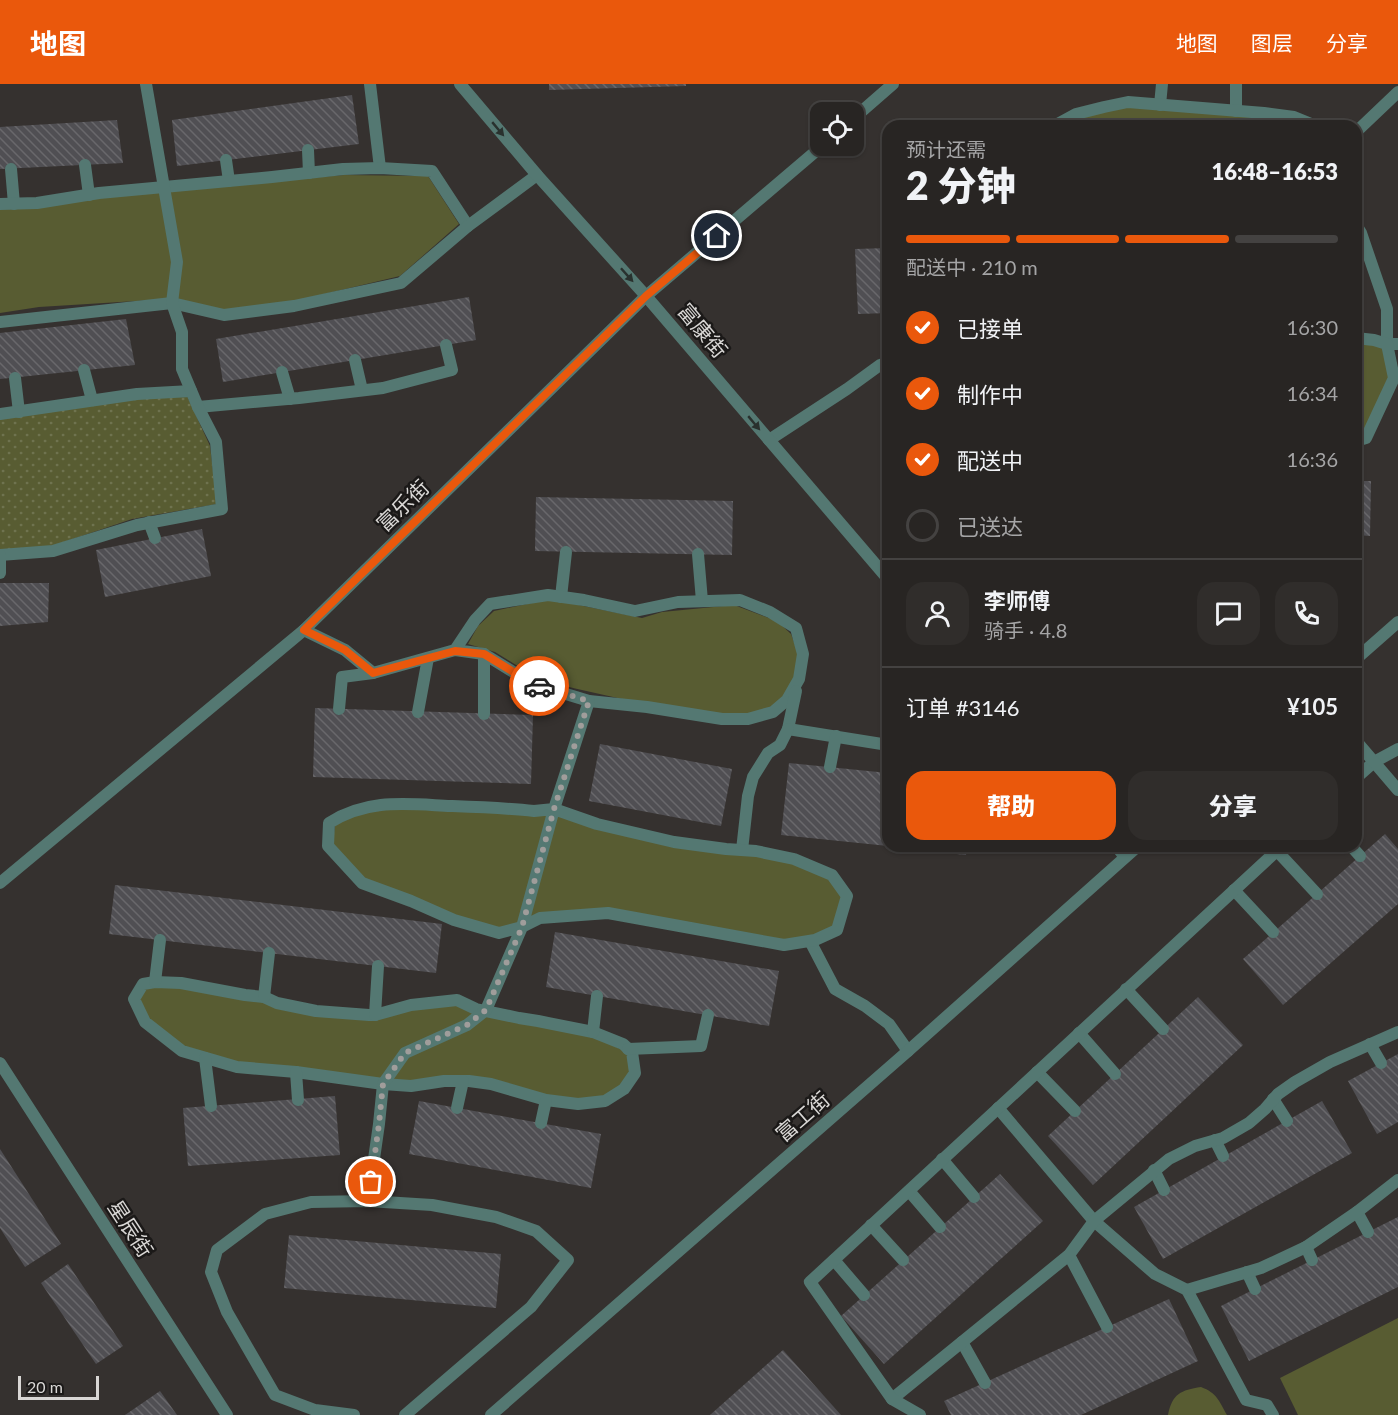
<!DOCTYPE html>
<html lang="zh">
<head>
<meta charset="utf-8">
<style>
	:root { --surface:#282523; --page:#302d2b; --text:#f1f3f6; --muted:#a5a5a6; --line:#444241; --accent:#ea580c }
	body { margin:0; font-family:Lato,"Noto Sans SC",sans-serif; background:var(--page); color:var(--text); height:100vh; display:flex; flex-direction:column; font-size:22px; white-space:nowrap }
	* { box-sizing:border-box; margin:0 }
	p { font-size:20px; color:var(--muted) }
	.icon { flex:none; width:33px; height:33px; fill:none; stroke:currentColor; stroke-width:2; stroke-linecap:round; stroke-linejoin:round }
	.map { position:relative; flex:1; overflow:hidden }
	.side { position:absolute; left:882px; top:36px; width:480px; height:732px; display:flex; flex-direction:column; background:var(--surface); border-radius:18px; box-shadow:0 2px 4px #0004,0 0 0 2px var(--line) }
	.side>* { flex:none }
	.buttons { position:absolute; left:810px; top:18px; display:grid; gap:12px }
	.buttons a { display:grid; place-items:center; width:54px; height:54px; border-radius:12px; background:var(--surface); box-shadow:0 2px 4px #0004,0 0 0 2px var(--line); font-size:30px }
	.scale { position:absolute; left:18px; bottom:15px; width:81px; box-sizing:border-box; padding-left:6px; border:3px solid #d9d7d5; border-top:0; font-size:16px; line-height:21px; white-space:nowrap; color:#d9d7d5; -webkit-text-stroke:4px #1b1918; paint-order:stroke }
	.pin { position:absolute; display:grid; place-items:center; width:51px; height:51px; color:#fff; margin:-26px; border:3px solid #fff; border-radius:50%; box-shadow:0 2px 6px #0007 }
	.courier { position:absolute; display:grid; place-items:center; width:60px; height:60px; margin:-30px; border:4px solid #ea580c; border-radius:50%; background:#fff; color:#222; box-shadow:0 2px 8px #0007 }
	.head em { font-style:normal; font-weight:800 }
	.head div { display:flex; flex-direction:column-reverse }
	.head { display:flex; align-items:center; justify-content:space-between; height:102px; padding:0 24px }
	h1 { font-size:39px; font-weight:800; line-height:45px }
	.bar { display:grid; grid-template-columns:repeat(4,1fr); gap:9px 6px; align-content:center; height:72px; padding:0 24px }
	.bar i { height:8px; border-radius:4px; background:var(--line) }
	.bar .on { background:var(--accent) }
	.bar p { grid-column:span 4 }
	.line { display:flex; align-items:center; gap:15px; padding:0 24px; border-top:2px solid var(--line) }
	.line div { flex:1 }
	.round { display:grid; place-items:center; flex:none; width:63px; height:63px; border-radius:18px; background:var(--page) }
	ol { padding:0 24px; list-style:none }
	li { display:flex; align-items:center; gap:18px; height:66px }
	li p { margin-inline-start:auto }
	li .icon { padding:6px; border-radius:50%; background:var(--accent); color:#fff; stroke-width:4 }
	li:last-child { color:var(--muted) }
	li i { width:33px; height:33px; border:3px solid var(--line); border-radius:50% }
	.button { display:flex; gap:12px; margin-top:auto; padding:12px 24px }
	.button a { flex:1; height:69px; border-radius:18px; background:var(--accent); color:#fff; font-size:24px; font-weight:800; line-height:69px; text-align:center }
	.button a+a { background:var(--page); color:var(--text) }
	header { display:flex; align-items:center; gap:36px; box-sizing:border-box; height:84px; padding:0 30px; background:var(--accent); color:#fff }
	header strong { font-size:28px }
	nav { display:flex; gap:33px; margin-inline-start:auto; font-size:21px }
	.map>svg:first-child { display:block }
</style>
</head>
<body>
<header>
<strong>地图</strong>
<nav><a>地图</a><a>图层</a><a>分享</a></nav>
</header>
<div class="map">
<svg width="1398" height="1331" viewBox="0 0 1398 1331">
	<defs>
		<pattern id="grass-dots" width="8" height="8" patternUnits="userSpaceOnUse" patternTransform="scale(1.5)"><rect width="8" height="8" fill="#585c32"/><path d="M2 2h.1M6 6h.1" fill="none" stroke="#6f734f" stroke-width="1.8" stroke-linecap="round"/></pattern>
		<pattern id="building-back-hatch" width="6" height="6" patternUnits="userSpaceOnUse" patternTransform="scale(1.5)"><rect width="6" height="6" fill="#504f53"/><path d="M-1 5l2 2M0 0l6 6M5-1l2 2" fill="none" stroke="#69686b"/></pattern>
	</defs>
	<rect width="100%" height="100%" fill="#35312f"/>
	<path fill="url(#grass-dots)" d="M187 312 210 362 217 420 132 435 52 462 0 466V334L138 315Z"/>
	<g fill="#585c32">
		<path d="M1128 21 1266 32 1307 42H1060L1078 32Z"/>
		<path d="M344 91 428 92 459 140 400 192 295 217 226 226 178 216 170 106Z"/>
		<path d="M161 107 175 179 169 215 39 223 0 229V124Z"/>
		<path d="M1356 257 1385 262 1391 296 1364 352 1356 354Z"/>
		<path d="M546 516 569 519 642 534 662 528 734 521 777 537 791 550 799 572 795 594 786 612 771 624 748 630 718 629 622 615 573 604 537 594 495 568 468 560 478 542 494 527Z"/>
		<path d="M396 724 548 731 520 840 501 844 455 832 364 796 332 762 335 742C355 726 371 727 396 724Z"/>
		<path d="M555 728 790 777 831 794 845 812 836 845 784 859 611 827 526 837Z"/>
		<path d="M155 900 375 933 457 918 480 927 464 940 403 966 380 998 237 981 182 965 146 935 137 914 146 902Z"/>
		<path d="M486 929 590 950 628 969 632 987 622 1002 603 1013 578 1017 546 1013 492 997 387 999 407 972Z"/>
		<path d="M1398 1234V1331H1298L1280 1294Z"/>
		<path d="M1201 1303C1217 1309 1219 1317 1227 1331H1168C1172 1310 1181 1306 1201 1303Z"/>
	</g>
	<g fill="url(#building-back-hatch)">
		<path d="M549 0H686V2L549 6Z"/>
		<path d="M352 11 359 60 177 82 172 36Z"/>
		<path d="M117 36 123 79 0 85V43Z"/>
		<path d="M888 164V229L858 230 855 165Z"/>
		<path d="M469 213 476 256 223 298 216 255Z"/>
		<path d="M126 235 135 281 0 295V249Z"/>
		<path d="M1356 397H1371L1370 452 1356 451Z"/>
		<path d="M536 413 733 417 732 471 535 467Z"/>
		<path d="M202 445 211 492 105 513 96 466Z"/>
		<path d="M0 499H49L48 538 0 542Z"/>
		<path d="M315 624 533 631 531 700 313 693Z"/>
		<path d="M600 660 732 685 721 742 589 717Z"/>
		<path d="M789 679 888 689V762L781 751Z"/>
		<path d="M1385 750 1398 765V820L1283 921 1243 875Z"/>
		<path d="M899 762H967L966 771 899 764Z"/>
		<path d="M115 801 442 840 436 889 109 850Z"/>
		<path d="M555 848 779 887 769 942 546 903Z"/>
		<path d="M1198 913 1243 961 1093 1101 1048 1052Z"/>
		<path d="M1398 970V1038L1377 1050 1348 997Z"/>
		<path d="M335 1012 340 1071 188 1082 183 1024Z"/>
		<path d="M419 1017 601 1050 591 1104 409 1070Z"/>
		<path d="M1322 1017 1352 1069 1163 1175 1134 1123Z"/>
		<path d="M0 1065 61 1160 25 1183 0 1144Z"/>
		<path d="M1000 1090 1043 1137 884 1280 841 1232Z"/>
		<path d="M1398 1133V1203L1249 1277 1221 1222Z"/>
		<path d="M289 1151 501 1170 496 1224 284 1204Z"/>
		<path d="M68 1180 123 1262 96 1280 41 1199Z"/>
		<path d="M1169 1215 1198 1277 1081 1331H951L944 1317Z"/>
		<path d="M783 1266 841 1331H710Z"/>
		<path d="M160 1307 177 1331H125Z"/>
	</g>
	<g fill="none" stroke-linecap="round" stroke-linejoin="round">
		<g stroke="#547872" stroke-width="12">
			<path d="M370 0 380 84"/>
			<path d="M1160 21 1162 0"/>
			<path d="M1236 27V0"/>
			<path d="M1054 42 1076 30 1104 23 1128 18 1264 29 1294 33 1316 42"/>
			<path d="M1356 48 1398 8"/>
			<path d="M308 66 309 89"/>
			<path d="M226 76 229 97"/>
			<path d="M85 81 89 111"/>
			<path d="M11 85 14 120"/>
			<path d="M0 120 37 119 99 109 272 93 343 85 380 84 432 87 468 142"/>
			<path d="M1356 141 1361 149 1387 225V260H1398"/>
			<path d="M0 238 172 219 224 231 294 222 401 199 468 142 537 91"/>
			<path d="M1356 254 1374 256 1387 260 1394 294 1366 354 1356 357"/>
			<path d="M355 276 362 306"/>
			<path d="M84 286 92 316"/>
			<path d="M282 288 290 315"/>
			<path d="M15 294 19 328"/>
			<path d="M198 323 299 314 383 304 452 286 446 261"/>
			<path d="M0 330 137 310 191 307"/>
			<path d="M769 356 847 305 880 281 888 278"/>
			<path d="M149 438 155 454"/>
			<path d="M698 470 702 517"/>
			<path d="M0 471 53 467 137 441 222 425 216 358 198 323 182 285V248L172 219 177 178 146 0"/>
			<path d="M0 489V471"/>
			<path d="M561 513 566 468"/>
			<path d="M304 546 345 566 373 589 455 566 475 536 490 520 548 511 584 516 635 527 678 518 740 516 770 528 796 544 803 570 799 595 787 616 773 628 748 635H722L647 623 589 617 533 600 484 570 455 566"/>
			<path d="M796 607 788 645 888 661"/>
			<path d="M339 625 342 593 373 589"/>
			<path d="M418 628 428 574"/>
			<path d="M484 630V570"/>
			<path d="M830 683 836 652"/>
			<path d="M1356 694 1374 678 1398 665"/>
			<path d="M1351 762 1360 772"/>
			<path d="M742 766 748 712 753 693 768 669 780 661 788 645"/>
			<path d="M1277 767 1317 810"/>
			<path d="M1234 806 1273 848"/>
			<path d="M810 857 835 905 865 922 889 940 908 967"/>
			<path d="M155 898 181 899 245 911 264 913 277 919 316 927 369 931H375L411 921 457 916 476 925 519 934 538 937 593 948 623 960 632 968 635 989 624 1005 605 1017 578 1020 546 1016 491 1000 469 997H444L411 1002 383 1000 296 988 237 983 182 967 145 938 134 915 143 900Z"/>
			<path d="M155 898 160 856"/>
			<path d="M1126 905 1163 945"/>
			<path d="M264 913 269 869"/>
			<path d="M375 931 378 882"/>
			<path d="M593 948 597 912"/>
			<path d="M1079 949 1115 990"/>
			<path d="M1370 960 1381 979"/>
			<path d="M628 965 701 962 708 931"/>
			<path d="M205 974 211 1022"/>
			<path d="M296 988 298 1016"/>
			<path d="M1037 988 1075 1027"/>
			<path d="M1273 1015 1287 1037"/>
			<path d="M457 1024 463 997"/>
			<path d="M998 1024 1094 1137 1155 1190 1187 1206 1246 1316 1267 1321 1273 1331"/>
			<path d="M541 1039 546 1016"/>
			<path d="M1215 1056 1223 1072"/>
			<path d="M942 1075 974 1113"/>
			<path d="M1154 1086 1164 1106"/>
			<path d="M909 1107 940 1143"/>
			<path d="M368 1117 379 1040 383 1000 405 969 467 941 486 926 522 843 554 725 534 727C506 724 478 723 451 722 407 720 368 714 329 739L328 762 362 799 411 817 454 836 499 849 522 843 540 834 608 829 784 861 815 856 837 846 847 812 832 791 794 775 756 767 726 765 674 758 597 740 554 725 589 617"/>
			<path d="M1357 1128 1368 1148"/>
			<path d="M871 1141 903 1176"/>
			<path d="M1306 1163 1312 1176"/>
			<path d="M1069 1171 1107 1243"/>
			<path d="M834 1176 864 1211"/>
			<path d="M1247 1188 1255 1205"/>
			<path d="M1187 1206 1261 1184 1306 1163 1357 1128 1398 1096"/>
			<path d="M962 1258 985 1299"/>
			<path d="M892 1315 1069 1171 1094 1137 1169 1075 1195 1062 1223 1054 1249 1039 1265 1025 1278 1010 1295 998 1330 978 1398 948"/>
			<path d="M354 1331 315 1326 275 1311 227 1228 211 1188 217 1166 265 1130 311 1118 368 1117 432 1121 496 1133 536 1147 568 1176 531 1223 405 1331"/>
			<path d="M920 1331 892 1315 810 1198 1282 762"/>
		</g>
		<g stroke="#547872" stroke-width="12">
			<path d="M460 0 537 91 646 212 888 495"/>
			<path d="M854 34 893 0"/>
			<path d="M1356 657 1398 706"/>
			<path d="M1116 762 1125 773"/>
			<path d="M0 799 304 546 646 212 822 62"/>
		</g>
		<g stroke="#547872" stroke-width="12">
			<path d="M1356 575 1398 538"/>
			<path d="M0 979 227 1331"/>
			<path d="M491 1331 908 967 1138 762"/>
		</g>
	</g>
	<defs><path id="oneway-solid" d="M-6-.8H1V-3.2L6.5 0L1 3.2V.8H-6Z" transform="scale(1.5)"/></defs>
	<g fill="#29312e">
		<use href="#oneway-solid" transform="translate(498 45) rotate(50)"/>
		<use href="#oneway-solid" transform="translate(627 191) rotate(48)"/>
		<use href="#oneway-solid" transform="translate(754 339) rotate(50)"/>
	</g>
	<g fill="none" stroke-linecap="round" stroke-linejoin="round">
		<path stroke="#a09d9b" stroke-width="6" stroke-dasharray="0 10.8" d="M371 1098 379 1040 383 1000 405 969 467 941 486 926 522 843 554 725 589 617 539 602"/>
		<path stroke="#ea580c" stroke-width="8" d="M539 602 533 600 484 570 455 567 373 589 345 566 304 546 646 212 717 152"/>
	</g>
	<g text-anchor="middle" stroke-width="5" stroke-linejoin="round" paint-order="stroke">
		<g font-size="21" fill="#d9d7d5" stroke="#1b1918">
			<text transform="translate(702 247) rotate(50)" y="7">富康街</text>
			<text transform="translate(403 422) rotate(-44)" y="7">富乐街</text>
			<text transform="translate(803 1033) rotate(-41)" y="7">富工街</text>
			<text transform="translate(130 1145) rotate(57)" y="7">星辰街</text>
		</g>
	</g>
</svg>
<div class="buttons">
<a><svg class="icon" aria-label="locate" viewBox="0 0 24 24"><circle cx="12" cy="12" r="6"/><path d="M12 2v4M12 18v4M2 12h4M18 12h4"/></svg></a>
</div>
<div class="scale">20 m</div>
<div class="pin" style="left:371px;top:1098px;background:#ea580c"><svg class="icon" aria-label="bag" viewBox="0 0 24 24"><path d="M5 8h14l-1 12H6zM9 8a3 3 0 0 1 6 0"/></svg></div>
<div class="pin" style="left:717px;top:152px;background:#1f2937"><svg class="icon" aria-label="home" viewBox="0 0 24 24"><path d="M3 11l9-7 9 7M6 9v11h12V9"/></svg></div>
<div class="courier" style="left:539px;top:602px"><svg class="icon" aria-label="car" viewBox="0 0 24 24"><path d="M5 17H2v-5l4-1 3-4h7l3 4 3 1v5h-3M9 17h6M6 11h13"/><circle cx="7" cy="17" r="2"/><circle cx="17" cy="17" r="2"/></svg></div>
<section class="side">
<div class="head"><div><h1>2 分钟</h1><p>预计还需</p></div><em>16:48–16:53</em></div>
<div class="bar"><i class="on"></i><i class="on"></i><i class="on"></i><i></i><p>配送中 · 210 m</p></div>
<ol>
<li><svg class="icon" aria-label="check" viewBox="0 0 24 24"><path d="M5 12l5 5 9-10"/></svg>已接单<p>16:30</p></li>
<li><svg class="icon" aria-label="check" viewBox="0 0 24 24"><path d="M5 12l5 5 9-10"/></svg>制作中<p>16:34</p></li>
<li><svg class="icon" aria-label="check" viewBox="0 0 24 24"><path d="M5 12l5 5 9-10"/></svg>配送中<p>16:36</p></li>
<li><i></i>已送达</li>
</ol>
<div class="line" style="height:108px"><a class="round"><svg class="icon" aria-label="person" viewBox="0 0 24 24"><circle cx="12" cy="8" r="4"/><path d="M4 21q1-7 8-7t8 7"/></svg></a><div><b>李师傅</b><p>骑手 · 4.8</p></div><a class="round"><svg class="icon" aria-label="chat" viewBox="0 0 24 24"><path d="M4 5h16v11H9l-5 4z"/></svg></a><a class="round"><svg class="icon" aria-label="phone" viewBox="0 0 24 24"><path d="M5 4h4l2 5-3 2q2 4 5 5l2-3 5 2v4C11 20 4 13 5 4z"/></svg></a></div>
<div class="line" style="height:78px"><div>订单 #3146</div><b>¥105</b></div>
<div class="button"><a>帮助</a><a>分享</a></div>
</section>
</div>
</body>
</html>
